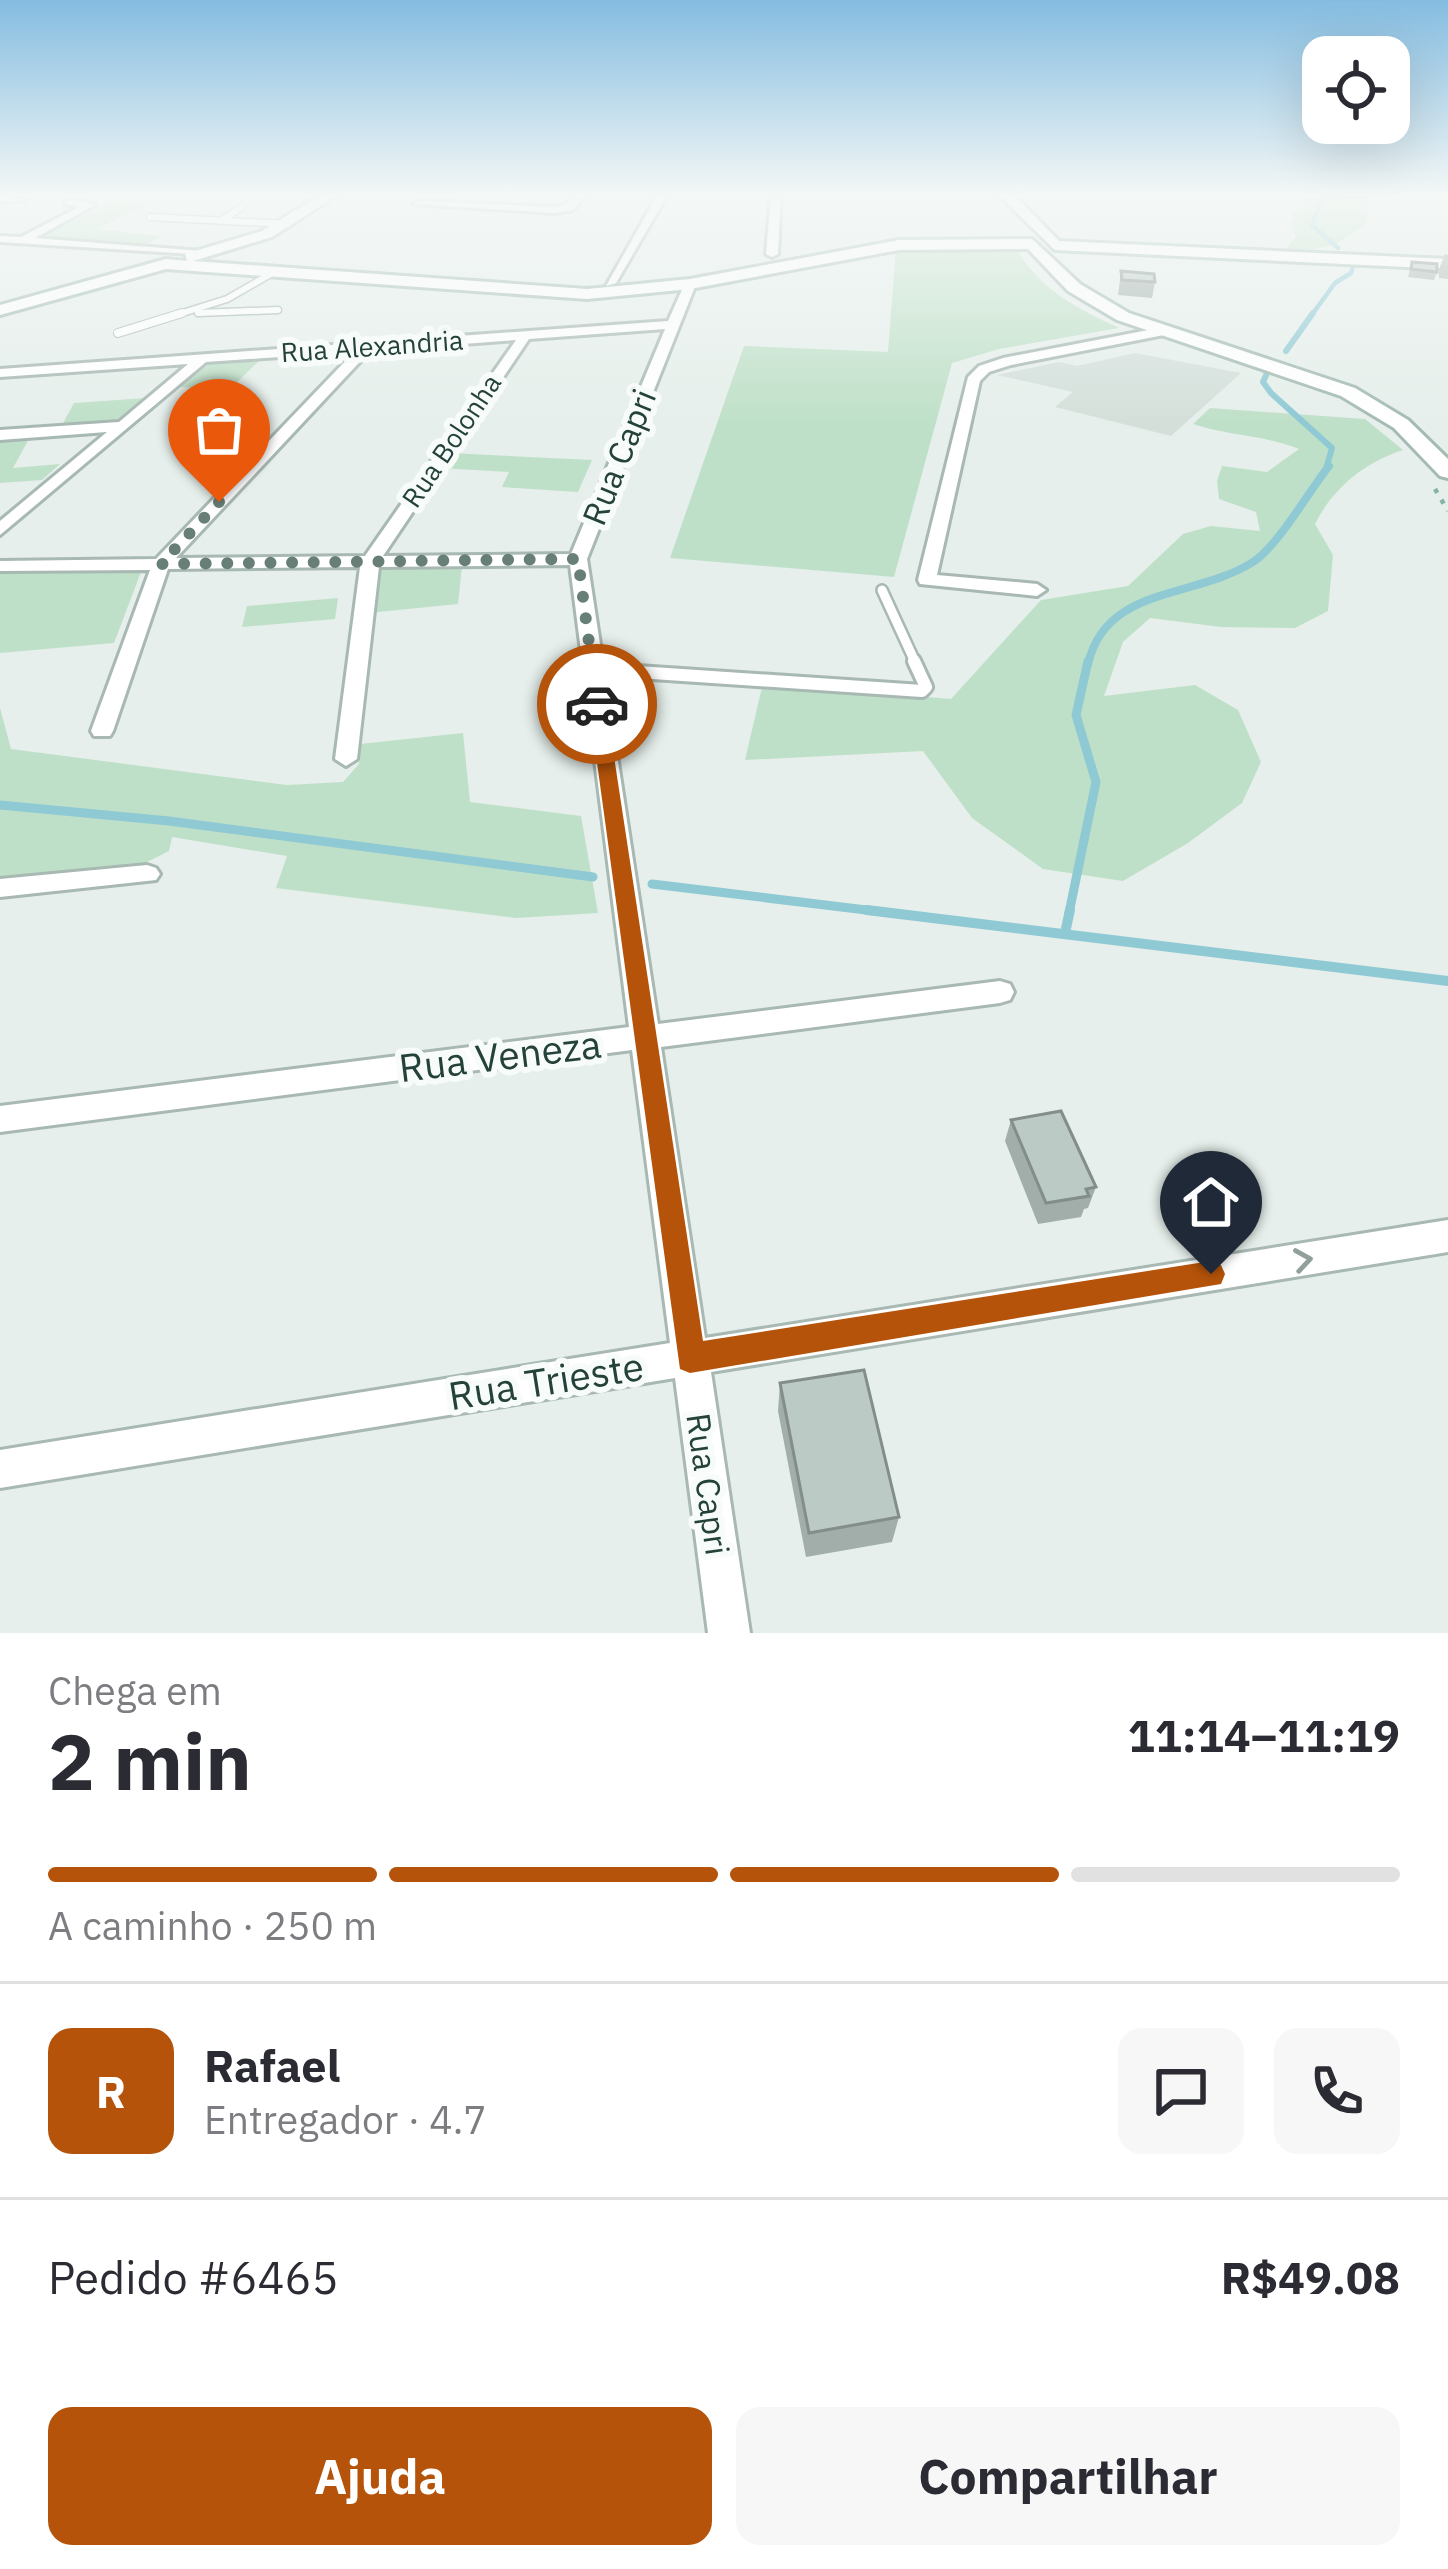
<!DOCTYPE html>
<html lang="pt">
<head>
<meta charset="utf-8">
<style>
	:root { --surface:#fff; --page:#f7f7f7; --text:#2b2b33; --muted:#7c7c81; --line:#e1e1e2; --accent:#b45309 }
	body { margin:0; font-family:"IBM Plex Sans",sans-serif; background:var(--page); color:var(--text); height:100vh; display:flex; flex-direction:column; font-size:45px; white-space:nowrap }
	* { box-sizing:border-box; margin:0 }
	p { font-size:39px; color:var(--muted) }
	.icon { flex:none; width:66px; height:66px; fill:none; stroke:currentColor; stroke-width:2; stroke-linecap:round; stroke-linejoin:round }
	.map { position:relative; height:1633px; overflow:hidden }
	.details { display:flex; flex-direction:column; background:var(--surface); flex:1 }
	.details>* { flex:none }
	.buttons { position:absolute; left:1302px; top:36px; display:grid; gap:24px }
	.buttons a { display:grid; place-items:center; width:108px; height:108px; border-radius:24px; background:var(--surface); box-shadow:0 12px 48px #0002; font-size:60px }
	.pin { position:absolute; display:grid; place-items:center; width:102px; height:102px; color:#fff; margin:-123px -51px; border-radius:50% 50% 50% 0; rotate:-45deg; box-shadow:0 0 12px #0007 }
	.pin .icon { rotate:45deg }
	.courier { position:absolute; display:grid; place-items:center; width:120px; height:120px; margin:-60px; border:9px solid #b45309; border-radius:50%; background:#fff; color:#222; box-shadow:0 3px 15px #0007 }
	.headline em { font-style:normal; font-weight:800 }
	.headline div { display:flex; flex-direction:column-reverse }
	.headline { display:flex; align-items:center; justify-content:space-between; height:204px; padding:0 48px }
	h1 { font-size:78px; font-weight:800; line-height:90px }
	.bar { display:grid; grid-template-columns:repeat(4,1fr); gap:18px 12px; align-content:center; height:144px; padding:0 48px }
	.bar i { height:15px; border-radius:9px; background:var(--line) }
	.bar .active { background:var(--accent) }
	.bar p { grid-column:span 4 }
	.line { display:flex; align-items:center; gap:30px; padding:0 48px; border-top:3px solid var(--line) }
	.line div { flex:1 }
	.round { display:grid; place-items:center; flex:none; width:126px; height:126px; border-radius:24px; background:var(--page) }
	.cta { display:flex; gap:24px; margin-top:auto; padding:24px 48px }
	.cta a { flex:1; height:138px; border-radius:24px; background:var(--accent); color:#fff; font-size:48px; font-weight:800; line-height:138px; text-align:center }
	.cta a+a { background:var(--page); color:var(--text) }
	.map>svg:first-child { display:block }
</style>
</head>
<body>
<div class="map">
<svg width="1448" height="1633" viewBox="0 0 1448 1633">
	<rect width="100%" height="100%" fill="#e6efeb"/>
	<path fill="#d4dfda" d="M1135 353 1241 373 1171 436 1055 407 1073 392 997 375 1059 362 1077 366Z"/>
	<g fill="#bfe0c8">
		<path d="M1303 194 1368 196 1367 222C1339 246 1323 251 1286 250L1296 236 1291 228 1294 213 1303 207Z"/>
		<path d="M112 202 152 204 95 229 160 236 148 244 38 238Z"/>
		<path d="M1014 245C1039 289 1074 307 1119 328L999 349 952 363 894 577 670 558 744 346 888 352 896 247Z"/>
		<path d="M262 358 230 389 176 387 206 364Z"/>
		<path d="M146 398 116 421 62 425 74 403Z"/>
		<path d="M1210 408 1365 419 1403 450C1365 462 1333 488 1315 524L1333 555 1328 611 1295 628 1221 627 1150 618 1123 642 1104 696 1195 685 1238 710 1261 762 1242 803 1188 843 1123 881 1043 869 972 818 923 751 745 760 763 683 951 699 1041 600 1128 586 1183 534 1211 526 1260 531 1256 512 1219 499 1217 481 1222 466 1267 472 1299 449C1264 435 1229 436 1193 424Z"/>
		<path d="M30 437 13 468 60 464 42 480 0 483V439Z"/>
		<path d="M449 453 592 460 578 492 502 487 509 472 439 468Z"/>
		<path d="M462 565 458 604 368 613 376 567Z"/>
		<path d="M141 572 114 643 0 653V573Z"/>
		<path d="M338 598 335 619 242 627 247 606Z"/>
		<path d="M0 708 11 749 287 785 343 782 359 764 360 744 463 733 470 802 581 816 598 913 516 918 276 888 287 856 172 837 169 851 139 866 0 880Z"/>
	</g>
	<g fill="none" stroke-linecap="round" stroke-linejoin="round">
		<g stroke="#8ec9d4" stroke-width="4.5">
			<path d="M1324 194 1312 225 1338 248"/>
			<path d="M1311 316 1335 283 1351 273 1354 263"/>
		</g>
		<g stroke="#8ec9d4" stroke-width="6">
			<path d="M1286 351 1313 313"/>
			<path d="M1268 371 1263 382 1271 393 1332 448 1326 469"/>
		</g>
		<path stroke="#8ec9d4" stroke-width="8" d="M1088 664C1106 585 1195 599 1253 562 1278 546 1309 491 1329 466"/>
		<g stroke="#8ec9d4" stroke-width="9">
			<path d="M0 805 169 821 593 877"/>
			<path d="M652 884 891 913"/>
			<path d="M1069 913 1096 782 1076 715 1088 661"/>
		</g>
		<g stroke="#8ec9d4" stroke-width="10">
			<path d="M867 910 1448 981"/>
			<path d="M1065 933 1070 910"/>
		</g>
		<g stroke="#a8b8b2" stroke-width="9">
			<g id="lane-far3">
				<path d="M150 217 287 224"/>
				<path d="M222 220 242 207"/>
				<path d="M198 313 278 310"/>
				<path d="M173 316 227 299 274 272"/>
			</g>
		</g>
		<g stroke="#a8b8b2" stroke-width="10">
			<path id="lane-far2" d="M118 333 182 313"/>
		</g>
		<g stroke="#a8b8b2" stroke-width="14">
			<path id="lane-far1" d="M882 590 916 664"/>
		</g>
		<g stroke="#a8b8b2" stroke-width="18">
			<path id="lane" d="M593 669 922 691 926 687 914 661"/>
		</g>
		<g stroke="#a8b8b2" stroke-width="6">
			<g id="street">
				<path d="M576 194H587L573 210 555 213 413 204 418 201 555 207 566 205Z"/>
				<path d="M658 194H668L616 283 606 286Z"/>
				<path d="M771 194H781L778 254 772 257 766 254Z"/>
				<path d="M0 196 26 200 0 202Z"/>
				<path d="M69 199 95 205 35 238 215 252 209 255 0 242V236L21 237 79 207 65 204Z"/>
				<path d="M686 281 696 284 587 559 658 1024 1000 981 1010 984 1014 992 1010 1000 1000 1003 661 1047 705 1338 1448 1220V1252L711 1372 750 1633H708L675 1378 0 1488V1450L670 1343 632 1050 0 1132V1106L629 1027 570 565 379 567 357 759 346 766 335 759 360 567 168 569 113 731 110 736H94L91 731 150 570 0 571V561L156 559 354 352 206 362 0 535V521L107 432 0 440V430L119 422 188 364 0 377V369L668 321ZM665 329 571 554 383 556 529 339ZM516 340 365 556 176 558 370 351Z"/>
				<path d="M1164 327 1169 328V334L1011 365 989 372 980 381 937 575 1037 584 1046 590 1037 596 920 584 918 580 968 377 979 366 1003 358Z"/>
				<path d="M147 865 156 868 160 874 156 880 0 897V879Z"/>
			</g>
		</g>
		<g stroke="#a4bbb3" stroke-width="6">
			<g id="secondary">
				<path d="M322 194H339L272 237 193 261 587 289 690 279 899 240 1032 239 1080 284 1129 313 1355 388 1408 420 1448 459V478L1440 476 1394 428 1341 396 1117 320 1068 291 1028 249 899 250 690 289 587 299 166 269 0 315V305L166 259 187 261 185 254 262 231Z"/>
				<path d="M998 194H1013L1059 241 1448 259V269L1055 250Z"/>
			</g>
		</g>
		<path stroke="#86b3a5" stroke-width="4.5" stroke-dasharray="4.5 8" stroke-linecap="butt" d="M1435 489 1448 511"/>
		<use href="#lane-far3" stroke="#fff" stroke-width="6"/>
		<use href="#lane-far2" stroke="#fff" stroke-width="8"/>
		<use href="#lane-far1" stroke="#fff" stroke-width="9"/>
		<use href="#lane" stroke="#fff" stroke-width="12"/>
		<use href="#street" fill="#fff" fill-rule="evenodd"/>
		<use href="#secondary" fill="#fff" fill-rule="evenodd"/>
	</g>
	<g fill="#a1aea9">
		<path d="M1445 254 1448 255V279L1439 278V269Z"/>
		<path d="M1412 262 1437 272 1434 280 1408 277Z"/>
		<path d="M1121 271 1155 282 1152 298 1118 295Z"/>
		<path d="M1011 1120 1096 1187 1088 1208 1084 1209 1081 1217 1038 1224 1005 1141Z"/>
		<path d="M780 1383 899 1517 892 1542 806 1557 778 1411Z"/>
	</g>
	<g fill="#bbcac4" stroke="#838d89" stroke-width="3">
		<path d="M1412 262 1437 264V272L1411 269Z"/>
		<path d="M1121 271 1154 274 1155 282 1122 280Z"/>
		<path d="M1061 1111 1096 1187 1086 1189 1089 1196 1046 1203 1011 1120Z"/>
		<path d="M864 1370 899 1517 809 1533 780 1383Z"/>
	</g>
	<defs><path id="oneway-chevron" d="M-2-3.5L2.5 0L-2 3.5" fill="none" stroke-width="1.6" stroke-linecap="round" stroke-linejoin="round" transform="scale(3)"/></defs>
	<use stroke="#92a09c" href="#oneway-chevron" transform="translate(1303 1260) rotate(-9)"/>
	<linearGradient id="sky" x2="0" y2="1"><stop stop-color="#84bce0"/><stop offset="0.46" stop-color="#f4f8f6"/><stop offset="1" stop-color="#f4f8f6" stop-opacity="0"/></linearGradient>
	<rect width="1448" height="423" fill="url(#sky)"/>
	<path fill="#b45309" d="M597 699 606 704 703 1341 1211 1261 1221 1265 1225 1274 1221 1284 690 1373 680 1369 589 704Z"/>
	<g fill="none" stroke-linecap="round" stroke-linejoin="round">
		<path stroke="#687f78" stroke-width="12" stroke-dasharray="0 21.6" d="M219 502 161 564 578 559 597 704"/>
	</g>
	<g text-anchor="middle" stroke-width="12" stroke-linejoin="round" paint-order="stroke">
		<g font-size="27" fill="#24423a" stroke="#f7fbf9">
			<text transform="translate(372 347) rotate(-4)" y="9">Rua Alexandria</text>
			<text transform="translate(452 441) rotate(-56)" y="9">Rua Bolonha</text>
		</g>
		<g font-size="33" fill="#24423a" stroke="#f7fbf9">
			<text transform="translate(619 457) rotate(-68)" y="12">Rua Capri</text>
			<text transform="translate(708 1484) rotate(82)" y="12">Rua Capri</text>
		</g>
		<g font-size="39" fill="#24423a" stroke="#f7fbf9">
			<text transform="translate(500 1056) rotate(-7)" y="14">Rua Veneza</text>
			<text transform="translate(546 1381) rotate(-9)" y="14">Rua Trieste</text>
		</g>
	</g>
</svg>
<div class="buttons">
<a><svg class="icon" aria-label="locate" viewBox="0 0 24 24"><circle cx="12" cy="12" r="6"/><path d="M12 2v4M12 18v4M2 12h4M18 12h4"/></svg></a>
</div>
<div class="pin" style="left:219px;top:502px;background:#ea580c"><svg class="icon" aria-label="bag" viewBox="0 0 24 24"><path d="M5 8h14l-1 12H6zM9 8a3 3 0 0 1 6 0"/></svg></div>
<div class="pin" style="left:1211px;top:1274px;background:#1f2937"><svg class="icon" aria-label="home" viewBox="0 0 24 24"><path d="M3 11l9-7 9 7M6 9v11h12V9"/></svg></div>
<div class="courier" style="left:597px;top:704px"><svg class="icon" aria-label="car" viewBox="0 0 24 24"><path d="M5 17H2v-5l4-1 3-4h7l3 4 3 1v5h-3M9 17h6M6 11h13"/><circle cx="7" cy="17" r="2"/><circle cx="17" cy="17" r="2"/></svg></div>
</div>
<section class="details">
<div class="headline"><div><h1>2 min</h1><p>Chega em</p></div><em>11:14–11:19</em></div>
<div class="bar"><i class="active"></i><i class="active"></i><i class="active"></i><i></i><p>A caminho · 250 m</p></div>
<div class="line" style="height:216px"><b class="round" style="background:var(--accent);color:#fff">R</b><div><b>Rafael</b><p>Entregador · 4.7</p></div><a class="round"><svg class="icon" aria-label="chat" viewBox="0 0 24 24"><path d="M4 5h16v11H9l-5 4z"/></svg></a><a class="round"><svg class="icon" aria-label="phone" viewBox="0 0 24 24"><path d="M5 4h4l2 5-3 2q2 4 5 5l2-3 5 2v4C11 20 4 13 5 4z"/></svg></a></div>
<div class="line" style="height:156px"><div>Pedido #6465</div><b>R$49.08</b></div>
<div class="cta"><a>Ajuda</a><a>Compartilhar</a></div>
</section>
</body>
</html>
